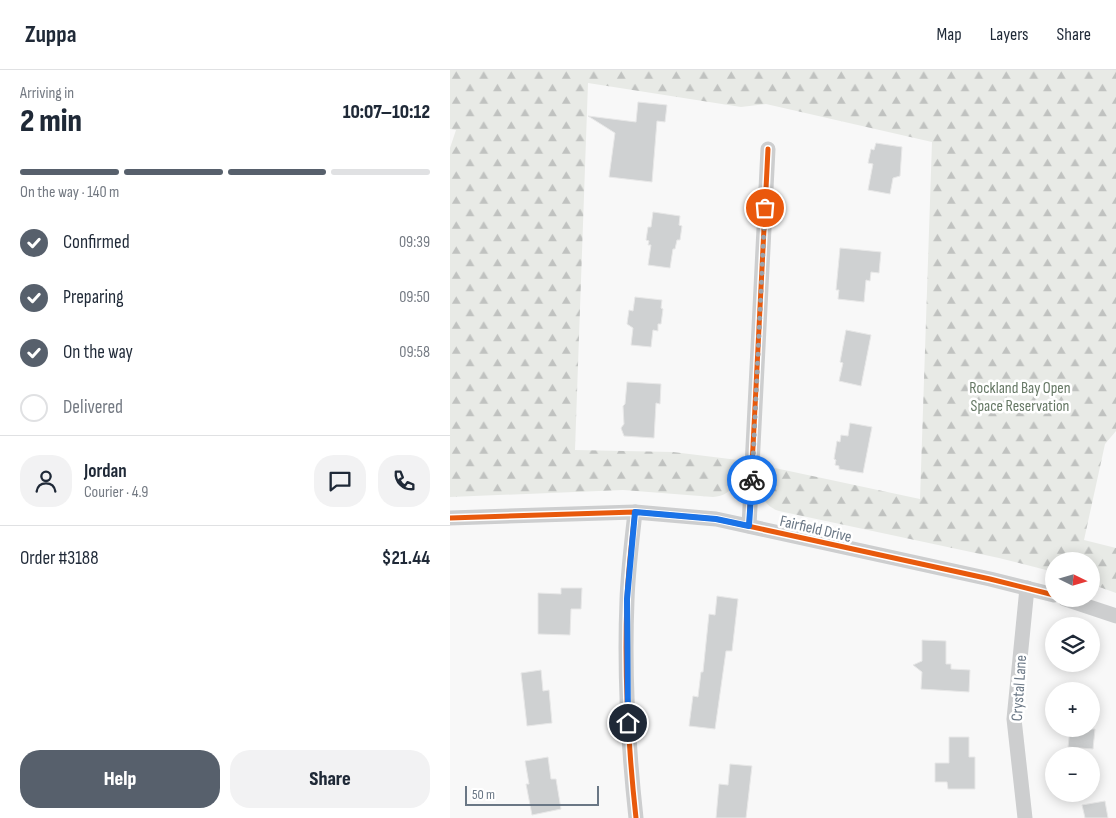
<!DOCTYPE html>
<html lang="en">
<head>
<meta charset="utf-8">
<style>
	:root { --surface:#fff; --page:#f2f2f3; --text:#1f2937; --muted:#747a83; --line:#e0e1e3; --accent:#57606c }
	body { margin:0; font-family:"Sofia Sans Condensed",sans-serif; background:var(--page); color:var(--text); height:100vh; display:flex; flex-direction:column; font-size:19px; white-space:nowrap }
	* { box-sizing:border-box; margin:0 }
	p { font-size:16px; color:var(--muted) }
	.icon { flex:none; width:28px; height:28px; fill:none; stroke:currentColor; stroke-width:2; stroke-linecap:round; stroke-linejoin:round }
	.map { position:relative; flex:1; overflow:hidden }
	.side { display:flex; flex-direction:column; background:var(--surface); width:450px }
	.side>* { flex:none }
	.needle { width:32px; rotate:95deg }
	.controls { position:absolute; left:595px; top:482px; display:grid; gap:10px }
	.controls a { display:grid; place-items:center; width:55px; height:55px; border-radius:50%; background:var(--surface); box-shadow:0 2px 12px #0003; font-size:25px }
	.scale { position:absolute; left:15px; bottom:12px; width:134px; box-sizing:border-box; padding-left:5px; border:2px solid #6a7785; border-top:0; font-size:14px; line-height:18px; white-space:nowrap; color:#6a7785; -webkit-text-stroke:4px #fff; paint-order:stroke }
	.pin { position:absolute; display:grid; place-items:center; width:42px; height:42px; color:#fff; margin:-21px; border:2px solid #fff; border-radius:50%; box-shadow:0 1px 5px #0007 }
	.courier { position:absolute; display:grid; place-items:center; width:50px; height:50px; margin:-25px; border:4px solid #1a73e8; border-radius:50%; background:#fff; color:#222; box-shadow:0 1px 6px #0007 }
	.head em { font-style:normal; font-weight:800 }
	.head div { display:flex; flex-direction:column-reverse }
	.head { display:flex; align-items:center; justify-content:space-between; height:85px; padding:0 20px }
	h1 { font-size:32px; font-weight:800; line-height:38px }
	.bar { display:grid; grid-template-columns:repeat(4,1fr); gap:8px 5px; align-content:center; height:60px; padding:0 20px }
	.bar i { height:6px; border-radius:4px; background:var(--line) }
	.bar .active { background:var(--accent) }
	.bar p { grid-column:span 4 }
	.line { display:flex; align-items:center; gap:12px; padding:0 20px; border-top:1px solid var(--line) }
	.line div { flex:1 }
	.round { display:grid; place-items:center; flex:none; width:52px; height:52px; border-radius:20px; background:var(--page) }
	ol { padding:0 20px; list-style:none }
	li { display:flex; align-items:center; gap:15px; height:55px }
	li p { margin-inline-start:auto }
	li .icon { padding:5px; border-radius:50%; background:var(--accent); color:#fff; stroke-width:4 }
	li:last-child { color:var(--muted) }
	li i { width:28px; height:28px; border:2px solid var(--line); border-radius:50% }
	.cta { display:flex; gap:10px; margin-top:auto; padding:10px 20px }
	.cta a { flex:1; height:58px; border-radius:20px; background:var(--accent); color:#fff; font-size:20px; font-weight:800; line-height:58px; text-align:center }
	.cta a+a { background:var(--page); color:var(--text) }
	header { display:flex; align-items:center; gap:30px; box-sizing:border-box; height:70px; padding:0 25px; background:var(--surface); border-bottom:1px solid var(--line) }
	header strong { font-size:24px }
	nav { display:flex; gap:28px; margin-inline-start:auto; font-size:18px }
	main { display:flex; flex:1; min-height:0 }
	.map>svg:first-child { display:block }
</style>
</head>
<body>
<header>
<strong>Zuppa</strong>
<nav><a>Map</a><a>Layers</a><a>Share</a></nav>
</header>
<main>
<section class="side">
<div class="head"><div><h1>2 min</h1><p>Arriving in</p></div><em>10:07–10:12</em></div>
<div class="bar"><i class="active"></i><i class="active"></i><i class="active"></i><i></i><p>On the way · 140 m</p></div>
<ol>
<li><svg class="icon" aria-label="check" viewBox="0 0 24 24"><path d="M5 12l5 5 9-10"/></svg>Confirmed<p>09:39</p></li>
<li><svg class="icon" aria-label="check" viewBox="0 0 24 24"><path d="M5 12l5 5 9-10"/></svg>Preparing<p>09:50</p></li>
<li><svg class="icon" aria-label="check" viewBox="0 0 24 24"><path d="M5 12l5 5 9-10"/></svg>On the way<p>09:58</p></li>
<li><i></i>Delivered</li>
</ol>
<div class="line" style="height:90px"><a class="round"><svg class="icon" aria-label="person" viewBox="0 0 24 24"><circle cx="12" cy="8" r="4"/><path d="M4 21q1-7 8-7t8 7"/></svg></a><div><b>Jordan</b><p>Courier · 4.9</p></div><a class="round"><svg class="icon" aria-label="chat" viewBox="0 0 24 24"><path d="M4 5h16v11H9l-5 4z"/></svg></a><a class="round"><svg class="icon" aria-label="phone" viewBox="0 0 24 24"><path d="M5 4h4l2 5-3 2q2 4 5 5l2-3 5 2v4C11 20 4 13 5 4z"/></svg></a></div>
<div class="line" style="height:65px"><div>Order #3188</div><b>$21.44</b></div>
<div class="cta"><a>Help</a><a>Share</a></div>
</section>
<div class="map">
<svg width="666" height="748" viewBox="0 0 666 748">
	<defs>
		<pattern id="forest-firs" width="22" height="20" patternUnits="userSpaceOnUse" patternTransform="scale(1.25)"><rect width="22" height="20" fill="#e8eae6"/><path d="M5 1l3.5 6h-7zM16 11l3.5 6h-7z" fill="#c0c2c0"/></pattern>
	</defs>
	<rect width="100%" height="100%" fill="#f8f8f8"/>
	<path fill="url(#forest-firs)" d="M0 0H666V361L655 374 634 470 666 478V523L641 514V491H604V502L549 488 329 441C307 434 310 414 311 395L470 429 482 72 316 34 291 37 138 13 125 380 223 382 288 390C287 408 285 426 263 427L173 420 0 427V78L6 60 0 59Z"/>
	<g fill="#cfd1d2" stroke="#e8e8e8">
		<path d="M188 32 217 35 215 52 207 51 202 112 159 107 165 63 138 46 186 52Z"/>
		<path d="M426 73 452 77 450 106 443 108 440 124 418 120 423 94 418 93 421 79 424 80Z"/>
		<path d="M203 142 230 146 229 155 232 156 230 170H227L225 179H223L220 198 198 195 201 175H198L199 171 196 170 198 157H201Z"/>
		<path d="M390 178 431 182 429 203 421 202 420 211 416 210 414 232 388 229 389 220H386Z"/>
		<path d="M185 227 212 230 211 238 213 239 211 254H208V261L203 260 201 277 181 275 183 258 177 254 179 240 183 241Z"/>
		<path d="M396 260 421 265 411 316 389 311 393 293 390 292Z"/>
		<path d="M177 312 211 314 210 334 206 333 204 368 174 366 171 358 174 354 173 336 175 334Z"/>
		<path d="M400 353 422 357 413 403 389 399V396L385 395 386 390 384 389 387 371 390 372 391 365 398 366Z"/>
		<path d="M111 518H132L131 539H121L120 565 88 564V523L111 524Z"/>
		<path d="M267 526 288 529 282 581H276L265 659 239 656 243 626 248 627 251 602H253L259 544 265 545Z"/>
		<path d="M472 570 496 571V594H501V599L520 600 519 622 471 619 472 602 463 595 472 591Z"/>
		<path d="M91 600 93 621 99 620 102 653 77 656 71 603Z"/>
		<path d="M620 659H645L643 679 618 677Z"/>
		<path d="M499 667H519V687H525V719H498L497 712H485V693H499Z"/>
		<path d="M98 687 101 709H106L111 739 82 745 76 714H79L75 691Z"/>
		<path d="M280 694 302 696 296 748H266L269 714 278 715Z"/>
		<path d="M655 731 658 748H635L632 735Z"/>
	</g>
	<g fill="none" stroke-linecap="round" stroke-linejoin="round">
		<g stroke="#cdcecf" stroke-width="15">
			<path d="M185 442C182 471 178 500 177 530 174 603 178 675 186 748"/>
			<path d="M0 448 185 442 266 449 540 509 604 525"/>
			<path d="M299 456 318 79"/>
			<path d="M615 529 666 546"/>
			<path d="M575 748 564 649 577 518"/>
		</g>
		<g stroke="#fff" stroke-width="8">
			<g id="cycleway">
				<path d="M185 442C182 471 178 500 177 530 174 603 178 675 186 748"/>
				<path d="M0 448 185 442 266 449 540 509 604 525"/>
				<path d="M299 456 318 79"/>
			</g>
		</g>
		<use href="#cycleway" stroke="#e8590c" stroke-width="5"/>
	</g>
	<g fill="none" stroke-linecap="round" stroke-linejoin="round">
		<path stroke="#9ca4ad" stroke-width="5" stroke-dasharray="0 9" d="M302 410 315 138"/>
		<path stroke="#1a73e8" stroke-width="6" d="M178 653 177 529 185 442 266 449 299 456 302 410"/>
	</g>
	<g text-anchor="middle" stroke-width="5" stroke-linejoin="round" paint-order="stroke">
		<g font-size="16" fill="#667865" stroke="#fff">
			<text x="570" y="323">Rockland Bay Open<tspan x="570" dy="18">Space Reservation</tspan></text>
		</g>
		<g font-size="16" fill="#6a7785" stroke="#fff">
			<text transform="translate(366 458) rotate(13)" y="6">Fairfield Drive</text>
			<text transform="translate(568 618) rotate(-86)" y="6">Crystal Lane</text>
		</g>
	</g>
</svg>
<div class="controls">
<a><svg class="needle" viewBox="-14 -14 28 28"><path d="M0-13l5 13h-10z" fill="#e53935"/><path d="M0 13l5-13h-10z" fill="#747a83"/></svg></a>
<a><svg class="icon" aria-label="layers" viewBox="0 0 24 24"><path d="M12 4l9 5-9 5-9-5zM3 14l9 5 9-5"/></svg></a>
<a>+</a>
<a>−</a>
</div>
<div class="scale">50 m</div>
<div class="pin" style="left:315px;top:138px;background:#ea580c"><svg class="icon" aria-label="bag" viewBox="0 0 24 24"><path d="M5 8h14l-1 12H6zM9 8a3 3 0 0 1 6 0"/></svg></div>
<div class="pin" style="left:178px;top:653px;background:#1f2937"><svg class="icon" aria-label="home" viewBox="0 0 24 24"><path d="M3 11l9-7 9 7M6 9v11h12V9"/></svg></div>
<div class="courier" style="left:302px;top:410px"><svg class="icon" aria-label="bike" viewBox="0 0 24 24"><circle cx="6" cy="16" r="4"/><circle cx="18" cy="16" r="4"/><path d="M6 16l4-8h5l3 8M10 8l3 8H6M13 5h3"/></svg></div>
</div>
</main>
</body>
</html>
